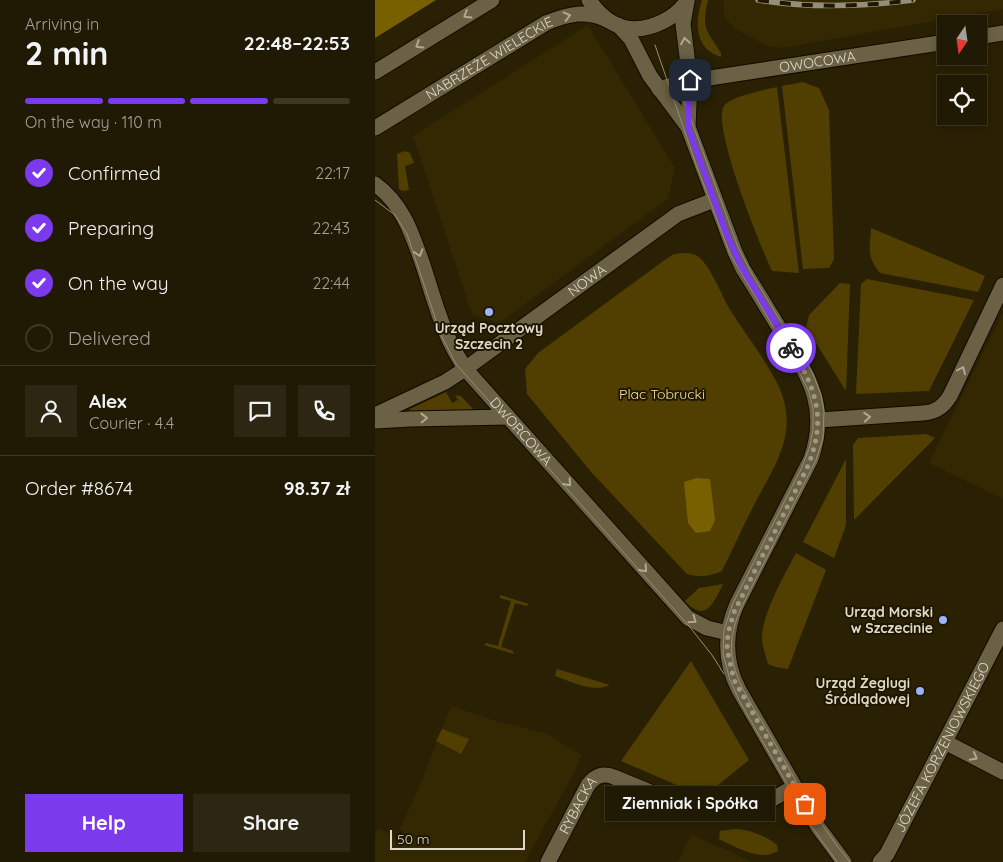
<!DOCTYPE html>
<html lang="en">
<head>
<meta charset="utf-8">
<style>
	:root { --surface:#201903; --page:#2d2612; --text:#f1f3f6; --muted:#a2a09a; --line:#3d3825; --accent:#7c3aed }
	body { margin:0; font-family:Quicksand,sans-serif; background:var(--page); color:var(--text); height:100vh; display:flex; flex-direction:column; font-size:19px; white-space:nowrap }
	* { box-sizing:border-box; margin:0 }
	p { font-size:16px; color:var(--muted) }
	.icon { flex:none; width:28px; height:28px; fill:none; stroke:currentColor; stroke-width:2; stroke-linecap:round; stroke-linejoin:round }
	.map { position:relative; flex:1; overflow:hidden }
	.drawer { display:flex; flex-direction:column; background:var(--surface); width:375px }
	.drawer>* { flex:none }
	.needle { width:32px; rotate:193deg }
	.fabs { position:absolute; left:562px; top:15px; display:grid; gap:10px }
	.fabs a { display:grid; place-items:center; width:50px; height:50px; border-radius:0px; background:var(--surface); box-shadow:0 2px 8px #0003,0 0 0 1px var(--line); font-size:25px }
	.scale { position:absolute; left:15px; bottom:12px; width:135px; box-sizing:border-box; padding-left:5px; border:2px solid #ded9c9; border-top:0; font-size:14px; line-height:18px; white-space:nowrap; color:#ded9c9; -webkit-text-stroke:4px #201700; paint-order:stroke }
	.pin { position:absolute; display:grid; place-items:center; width:42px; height:42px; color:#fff; margin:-21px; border-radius:10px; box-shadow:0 2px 8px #0006 }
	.courier { position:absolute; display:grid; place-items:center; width:50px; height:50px; margin:-25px; border:4px solid #7c3aed; border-radius:50%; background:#fff; color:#222; box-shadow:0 1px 6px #0007 }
	.bubble { position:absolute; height:35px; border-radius:0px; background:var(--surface); box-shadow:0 2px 8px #0003,0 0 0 1px var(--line); font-size:16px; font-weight:700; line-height:35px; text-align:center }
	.summary em { font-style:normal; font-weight:700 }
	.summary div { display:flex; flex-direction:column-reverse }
	.summary { display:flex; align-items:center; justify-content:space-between; height:85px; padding:0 25px }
	h1 { font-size:32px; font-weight:700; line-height:38px }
	.bar { display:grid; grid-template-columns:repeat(4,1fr); gap:8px 5px; align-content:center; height:60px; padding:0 25px }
	.bar i { height:6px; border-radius:4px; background:var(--line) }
	.bar .selected { background:var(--accent) }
	.bar p { grid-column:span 4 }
	.line { display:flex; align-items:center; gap:12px; padding:0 25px; border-top:1px solid var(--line) }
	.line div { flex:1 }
	.round { display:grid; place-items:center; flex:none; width:52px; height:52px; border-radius:0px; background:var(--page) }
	ol { padding:0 25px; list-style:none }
	li { display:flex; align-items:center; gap:15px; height:55px }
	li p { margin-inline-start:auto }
	li .icon { padding:5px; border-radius:50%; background:var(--accent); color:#fff; stroke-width:4 }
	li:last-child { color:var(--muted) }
	li i { width:28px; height:28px; border:2px solid var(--line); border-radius:50% }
	.button { display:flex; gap:10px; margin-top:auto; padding:10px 25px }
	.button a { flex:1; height:58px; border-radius:0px; background:var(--accent); color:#fff; font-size:20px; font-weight:700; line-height:58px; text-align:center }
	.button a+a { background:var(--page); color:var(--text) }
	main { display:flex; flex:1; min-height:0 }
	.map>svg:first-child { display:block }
</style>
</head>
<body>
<main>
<section class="drawer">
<div class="summary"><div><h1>2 min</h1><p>Arriving in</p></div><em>22:48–22:53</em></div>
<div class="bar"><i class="selected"></i><i class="selected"></i><i class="selected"></i><i></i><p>On the way · 110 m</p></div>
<ol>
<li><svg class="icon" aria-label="check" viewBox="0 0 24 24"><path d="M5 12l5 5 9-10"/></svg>Confirmed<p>22:17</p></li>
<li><svg class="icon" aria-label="check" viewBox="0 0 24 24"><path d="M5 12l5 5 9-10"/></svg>Preparing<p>22:43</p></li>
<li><svg class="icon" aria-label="check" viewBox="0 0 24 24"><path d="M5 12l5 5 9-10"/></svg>On the way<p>22:44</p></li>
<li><i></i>Delivered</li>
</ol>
<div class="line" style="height:90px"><a class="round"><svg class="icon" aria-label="person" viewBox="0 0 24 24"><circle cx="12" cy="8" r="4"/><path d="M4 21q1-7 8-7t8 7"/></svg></a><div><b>Alex</b><p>Courier · 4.4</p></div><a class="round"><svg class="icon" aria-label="chat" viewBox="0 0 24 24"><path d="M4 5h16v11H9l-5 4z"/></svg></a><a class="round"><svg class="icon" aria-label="phone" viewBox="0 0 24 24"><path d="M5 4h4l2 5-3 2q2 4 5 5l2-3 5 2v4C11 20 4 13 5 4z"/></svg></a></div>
<div class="line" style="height:65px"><div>Order #8674</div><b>98.37 zł</b></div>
<div class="button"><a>Help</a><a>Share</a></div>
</section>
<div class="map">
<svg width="628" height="862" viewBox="0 0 628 862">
	<rect width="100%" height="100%" fill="#2a2104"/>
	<g fill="#332802">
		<path d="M349 0H628V9L406 48 390 45 359 28 350 18 348 7Z"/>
		<path d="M213 25 300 168 293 199 124 323 97 314 38 136Z"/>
		<path d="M628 312V499L554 463Z"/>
		<path d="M76 706 121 721 170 733 207 755 202 767 150 862H0V834L3 828 21 837 42 792Z"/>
		<path d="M316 835 358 853 378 862H303Z"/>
	</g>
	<g fill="#503f00">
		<path d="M327 0H333C326 28 332 31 346 53V57C319 49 320 21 327 0Z"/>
		<path d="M428 82 444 88 454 110 459 259 454 268 428 269 407 86Z"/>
		<path d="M402 87 424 273 397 271C386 248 336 125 349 106 356 96 389 90 402 87Z"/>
		<path d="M30 151 35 153 39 163 30 166 34 190 28 191 24 189 22 154Z"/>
		<path d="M496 228 610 276 603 292 505 273C491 256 495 249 496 228Z"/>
		<path d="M308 253C315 253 321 254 326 259 337 270 346 294 354 308 370 334 390 358 403 385 426 434 398 467 377 509 366 530 357 551 347 571 335 576 325 578 312 574L217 473 152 394 150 369 163 353 291 259 299 254Z"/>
		<path d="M492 279 599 300 554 391 481 394 486 284Z"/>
		<path d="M465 283 475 284 471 391 431 327 434 315Z"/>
		<path d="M71 392 77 403 83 400 80 395 86 396 98 409V413H35V409Z"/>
		<path d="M551 434 560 438 479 520 478 445 483 438Z"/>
		<path d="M471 459V525L459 558 428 542Z"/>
		<path d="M421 553 451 570 413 669 401 667 393 664C391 657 388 648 387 641 386 615 409 576 421 553Z"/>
		<path d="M348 584C339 602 331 624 310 601L324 588Z"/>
		<path d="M125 595 154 604 152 606 140 603 126 647 138 651 139 654 109 645 111 643 123 646 136 601 125 598Z"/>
		<path d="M316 661 374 760 333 793 327 794 320 793 246 761Z"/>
		<path d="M182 669 235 685C216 693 198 682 180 676Z"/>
		<path d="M67 729 94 739 86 754 61 741Z"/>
		<path d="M360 829C373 829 392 836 402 845L403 851C385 862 361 847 344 839L345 831Z"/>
	</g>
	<g fill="#786000">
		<path d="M0 0H61L0 38Z"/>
		<path d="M322 478 335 479 340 520 335 531 321 533 313 523 309 482Z"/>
	</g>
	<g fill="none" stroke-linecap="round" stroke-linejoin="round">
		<g stroke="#120a00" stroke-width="17">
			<g id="minor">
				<path d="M214 0C233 28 258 37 289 21 299 16 306 10 312 1"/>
				<path d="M312 1 308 24 315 81 313 127"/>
				<path d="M243 25 256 39 275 76 313 127 360 252 368 269C382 291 395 313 408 334 434 377 454 407 436 459L362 604C349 633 349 661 364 690L443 827 469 862"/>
				<path d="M604 37 628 33"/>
				<path d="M0 72 117 0"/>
				<path id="s1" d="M284 89 302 83 315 81 571 42"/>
				<path id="s2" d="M0 128 171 23C193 14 213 9 234 21"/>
				<path id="s3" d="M0 184C28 204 37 234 48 265 60 302 69 340 93 372L313 618 332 628 353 633"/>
				<path id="s4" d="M0 415 70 382 90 369 303 214 339 200"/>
				<path d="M444 420 548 413C561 412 568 407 575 396L628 285"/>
				<path d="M0 421 35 419 133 417"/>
				<path d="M570 742 628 772"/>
				<path id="s5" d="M173 862 213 785C221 775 228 773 239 777L314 808 330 809 386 803 394 801 419 787"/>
				<path id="s6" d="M505 862 512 854 628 629"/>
			</g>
		</g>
		<use href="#minor" stroke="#6b6144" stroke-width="15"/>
		<g stroke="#958e79" stroke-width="1">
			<path d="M280 45 321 164 355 254 421 365 434 392 438 409V429L435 446 427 467 358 603 349 630 348 654 355 680 364 700 435 824 462 862"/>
			<path d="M297 68 363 247 378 276 438 374 446 395 449 411 448 438 441 460 365 610C358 627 354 644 358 662 363 687 381 711 394 733 419 777 442 823 475 862"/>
			<path d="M0 200 20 215 32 234 66 335 81 364 314 626 337 655 349 674"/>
		</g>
		<g stroke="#958e79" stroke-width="5.5">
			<path id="rail" d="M383 0C435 8 486 7 538 0"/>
		</g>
		<use href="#rail" stroke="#201700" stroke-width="4" stroke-dasharray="11" stroke-linecap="butt"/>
	</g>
	<defs><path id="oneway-chevron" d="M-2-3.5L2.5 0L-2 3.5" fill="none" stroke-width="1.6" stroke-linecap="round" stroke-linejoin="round" transform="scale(1.25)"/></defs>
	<g stroke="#b0a994">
		<use href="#oneway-chevron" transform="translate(92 15) rotate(148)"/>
		<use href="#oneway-chevron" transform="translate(192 16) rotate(-14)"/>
		<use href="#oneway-chevron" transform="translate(310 41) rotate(-99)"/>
		<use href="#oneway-chevron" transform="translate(44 45) rotate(148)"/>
		<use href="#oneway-chevron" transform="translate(44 253) rotate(72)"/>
		<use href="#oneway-chevron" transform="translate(587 370) rotate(-65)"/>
		<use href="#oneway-chevron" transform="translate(492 417) rotate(-4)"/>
		<use href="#oneway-chevron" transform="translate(49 418) rotate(-1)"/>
		<use href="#oneway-chevron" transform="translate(193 483) rotate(48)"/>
		<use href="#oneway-chevron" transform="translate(269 569) rotate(48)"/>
		<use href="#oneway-chevron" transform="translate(318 620) rotate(35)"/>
		<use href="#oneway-chevron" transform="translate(599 757) rotate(28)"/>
	</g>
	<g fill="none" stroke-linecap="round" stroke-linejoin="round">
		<path stroke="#9f9984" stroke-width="5" stroke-dasharray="0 9" d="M416 348C442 390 452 420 432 468L359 612 353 633 352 649 359 680 430 804"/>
		<path stroke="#7c3aed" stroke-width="6" d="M315 80 313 127 350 230 366 266 416 348"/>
	</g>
	<g fill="#9eb3fd" stroke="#201700" stroke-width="2">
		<circle cx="114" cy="312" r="5"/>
		<circle cx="568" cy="620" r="5"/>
		<circle cx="545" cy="691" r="5"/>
	</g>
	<g text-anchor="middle" stroke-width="4" stroke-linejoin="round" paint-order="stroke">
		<g font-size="14" fill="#ded9c9" stroke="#201700">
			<text dy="5" stroke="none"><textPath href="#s2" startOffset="134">NABRZEŻE WIELECKIE</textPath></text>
			<text dy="5" stroke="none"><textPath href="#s1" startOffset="161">OWOCOWA</textPath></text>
			<text dy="5" stroke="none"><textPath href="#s4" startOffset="252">NOWA</textPath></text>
			<text dy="5" stroke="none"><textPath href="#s3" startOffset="292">DWORCOWA</textPath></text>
			<text dy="5" stroke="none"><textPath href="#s6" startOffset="131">JÓZEFA KORZENIOWSKIEGO</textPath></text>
			<text dy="5" stroke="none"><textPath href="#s5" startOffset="64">RYBACKA</textPath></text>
		</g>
		<g font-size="14" font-weight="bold" fill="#ded9c9" stroke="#201700" text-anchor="end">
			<text x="114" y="333" text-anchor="middle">Urząd Pocztowy<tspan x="114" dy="16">Szczecin 2</tspan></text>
			<text x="558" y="617">Urząd Morski<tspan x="558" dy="16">w Szczecinie</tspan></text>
			<text x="535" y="688">Urząd Żeglugi<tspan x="535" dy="16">Śródlądowej</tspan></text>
		</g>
		<g font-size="14" fill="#fae299" stroke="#201700">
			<text x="287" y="399">Plac Tobrucki</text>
		</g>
	</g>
</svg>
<div class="fabs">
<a><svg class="needle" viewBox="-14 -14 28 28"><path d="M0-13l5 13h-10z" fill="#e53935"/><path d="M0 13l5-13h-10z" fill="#a2a09a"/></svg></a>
<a><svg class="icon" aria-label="locate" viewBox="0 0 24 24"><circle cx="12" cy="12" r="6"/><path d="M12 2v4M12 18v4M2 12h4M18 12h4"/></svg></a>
</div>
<div class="scale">50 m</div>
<div class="pin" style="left:430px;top:804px;background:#ea580c"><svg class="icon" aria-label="bag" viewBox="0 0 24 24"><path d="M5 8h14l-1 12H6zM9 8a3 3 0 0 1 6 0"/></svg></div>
<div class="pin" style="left:315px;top:80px;background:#1f2937"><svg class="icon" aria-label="home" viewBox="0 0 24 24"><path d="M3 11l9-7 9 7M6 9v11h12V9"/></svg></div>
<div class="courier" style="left:416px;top:348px"><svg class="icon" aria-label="bike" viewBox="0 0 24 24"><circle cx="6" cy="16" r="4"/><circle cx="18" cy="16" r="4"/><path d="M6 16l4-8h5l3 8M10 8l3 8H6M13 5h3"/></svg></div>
<div class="bubble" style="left:230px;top:786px;width:170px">Ziemniak i Spółka</div>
</div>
</main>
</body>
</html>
